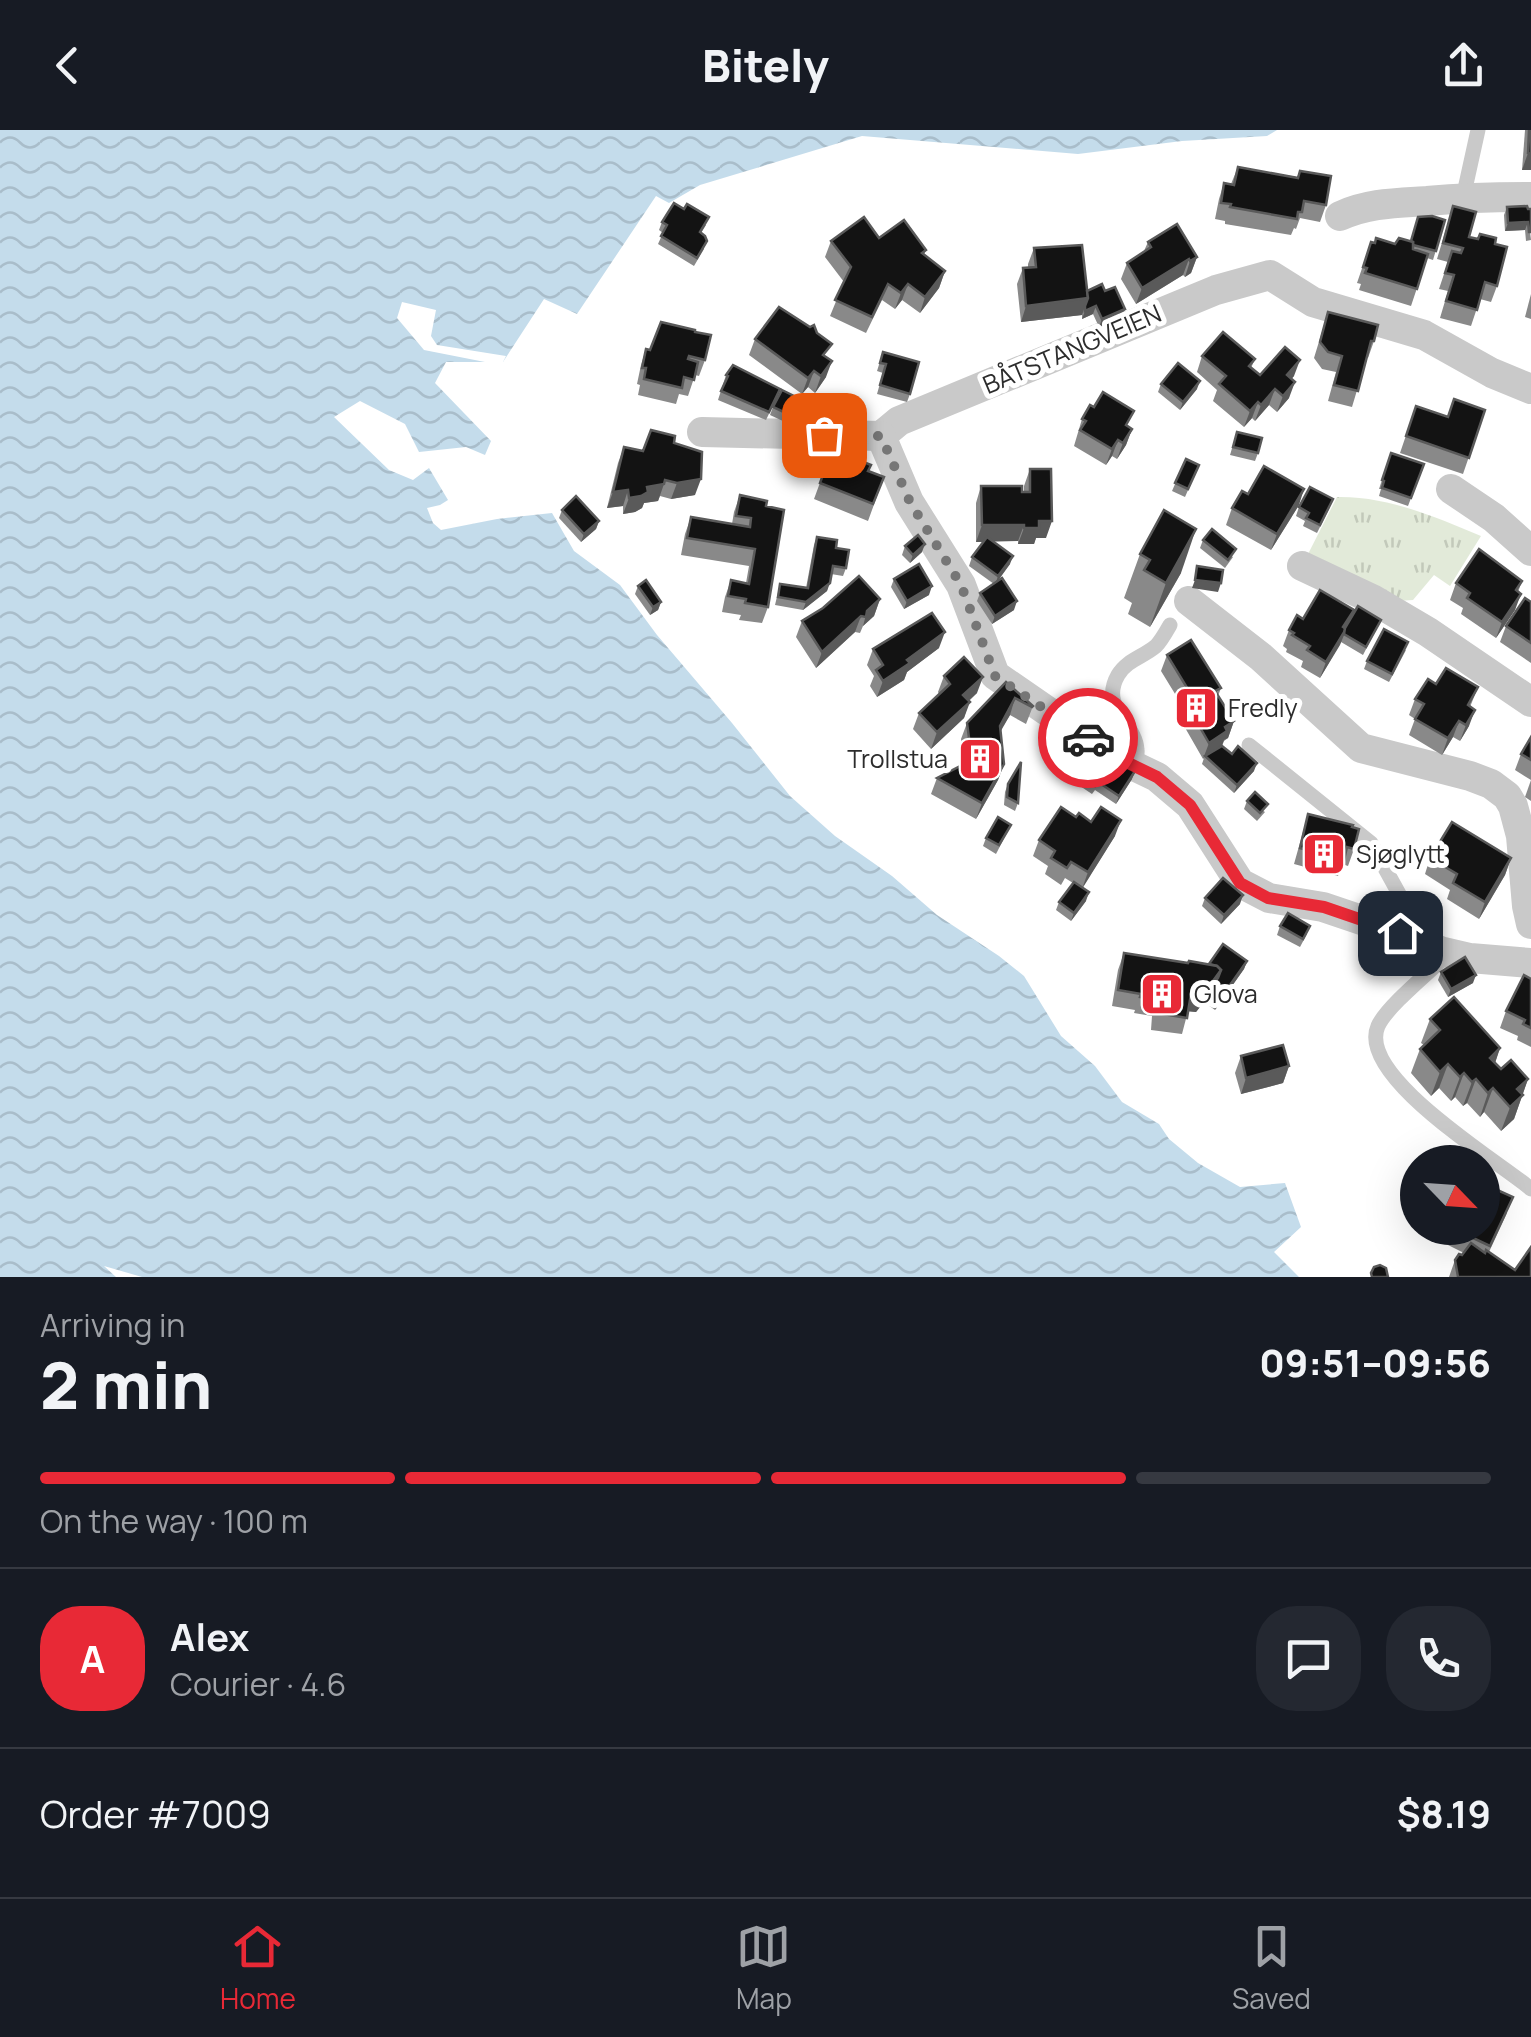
<!DOCTYPE html>
<html lang="en">
<head>
<meta charset="utf-8">
<style>
	:root { --surface:#171b24; --page:#242831; --text:#f1f3f6; --muted:#9ea1a6; --line:#363941; --accent:#e82936 }
	body { margin:0; font-family:Manrope,sans-serif; background:var(--page); color:var(--text); height:100vh; display:flex; flex-direction:column; font-size:38px; white-space:nowrap }
	* { box-sizing:border-box; margin:0 }
	p { font-size:32px; color:var(--muted) }
	.icon { flex:none; width:55px; height:55px; fill:none; stroke:currentColor; stroke-width:2; stroke-linecap:round; stroke-linejoin:round }
	.map { position:relative; height:1147px; overflow:hidden }
	.side { display:flex; flex-direction:column; background:var(--surface); flex:1 }
	.side>* { flex:none }
	.needle { width:65px; rotate:115deg }
	.tools { position:absolute; left:1400px; top:1015px; display:grid; gap:20px }
	.tools a { display:grid; place-items:center; width:100px; height:100px; border-radius:50%; background:var(--surface); box-shadow:0 10px 40px #0002; font-size:50px }
	.pin { position:absolute; display:grid; place-items:center; width:85px; height:85px; color:#fff; margin:-42px; border-radius:20px; box-shadow:0 5px 15px #0006 }
	.courier { position:absolute; display:grid; place-items:center; width:100px; height:100px; margin:-50px; border:8px solid #e82936; border-radius:50%; background:#fff; color:#222; box-shadow:0 2px 12px #0007 }
	.summary em { font-style:normal; font-weight:800 }
	.summary div { display:flex; flex-direction:column-reverse }
	.summary { display:flex; align-items:center; justify-content:space-between; height:170px; padding:0 40px }
	h1 { font-size:65px; font-weight:800; line-height:75px }
	.bar { display:grid; grid-template-columns:repeat(4,1fr); gap:15px 10px; align-content:center; height:120px; padding:0 40px }
	.bar i { height:12px; border-radius:8px; background:var(--line) }
	.bar .selected { background:var(--accent) }
	.bar p { grid-column:span 4 }
	.line { display:flex; align-items:center; gap:25px; padding:0 40px; border-top:2px solid var(--line) }
	.line div { flex:1 }
	.round { display:grid; place-items:center; flex:none; width:105px; height:105px; border-radius:40px; background:var(--page) }
	header { display:flex; justify-content:space-between; align-items:center; height:130px; padding:0 40px; background:var(--surface); font-size:45px; font-weight:800 }
	.dock { display:flex; justify-content:space-around; align-items:center; height:140px; border-top:2px solid var(--line); background:var(--surface); font-size:28px; color:var(--muted) }
	.dock a { display:grid; justify-items:center; gap:5px }
	.dock .selected { color:var(--accent) }
	.map>svg:first-child { display:block }
</style>
</head>
<body>
<header><svg class="icon" aria-label="back" viewBox="0 0 24 24"><path d="M15 5l-7 7 7 7"/></svg>Bitely<svg class="icon" aria-label="share" viewBox="0 0 24 24"><path d="M12 15V3M7 8l5-5 5 5M5 13v7h14v-7"/></svg></header>
<div class="map">
<svg width="1531" height="1147" viewBox="0 0 1531 1147">
	<defs>
		<pattern id="park-tufts" width="24" height="20" patternUnits="userSpaceOnUse" patternTransform="scale(2.5)"><rect width="24" height="20" fill="#e2ead9"/><path d="M3 7l-1-3M5 7V3M7 7l1-3M15 17l-1-3M17 17v-4M19 17l1-3" fill="none" stroke="#c2c9ba"/></pattern>
		<pattern id="water-waves" width="16" height="10" patternUnits="userSpaceOnUse" patternTransform="scale(2.5)"><rect width="16" height="10" fill="#c4dceb"/><path d="M0 5q4-4 8 0t8 0" fill="none" stroke="#a9bdca"/></pattern>
	</defs>
	<rect width="100%" height="100%" fill="#fff"/>
	<path fill="url(#park-tufts)" d="M1337 367C1388 366 1435 387 1481 406L1450 456 1434 445 1413 470 1397 471 1306 428Z"/>
	<path fill="url(#water-waves)" d="M0 0H1277L1267 6 1182 11 1078 24 862 6 700 55 669 73 656 66 577 184 544 169 503 232H446L435 253 491 311 485 325 466 317 419 322 405 294 360 271 334 287 389 340 413 350 429 338 448 370 440 375 427 378 433 393 441 400 497 389 552 383 574 421 620 455 657 505 732 593 790 666 835 706 892 746 937 785 999 826 1024 846 1061 906 1095 936 1122 972 1159 994 1169 1009 1198 1033 1240 1057 1285 1053 1301 1097 1274 1122 1299 1147H142L104 1136 116 1147H0Z"/>
	<path fill="#fff" d="M402 172 436 180 431 206 437 215 506 226 503 232H485L424 220 397 188Z"/>
	<g fill="none" stroke-linecap="round" stroke-linejoin="round">
		<g stroke="#c9c9c9" stroke-width="15">
			<path d="M1463 68 1478 0"/>
			<path d="M1249 615 1371 713 1403 771 1400 803"/>
			<path d="M1134 636C1135 631 1138 626 1137 620 1136 593 1099 578 1118 545 1127 530 1143 527 1156 516 1161 511 1166 502 1170 495"/>
			<path d="M1449 823C1432 840 1387 876 1378 896 1356 946 1498 1031 1531 1059"/>
		</g>
		<g stroke="#c9c9c9" stroke-width="30">
			<path d="M1340 86C1368 73 1396 73 1427 71 1461 68 1496 67 1531 67"/>
			<path d="M702 302 881 306 899 291 1216 160 1270 145 1313 172 1424 205 1492 243 1531 259"/>
			<path d="M881 306 909 372 961 455 995 545 1111 625 1157 647 1190 675 1240 753 1269 768 1323 777 1400 803 1440 821 1470 828 1531 833"/>
			<path d="M1451 359 1494 388 1531 421"/>
			<path d="M1302 436 1372 469 1428 502 1531 572"/>
			<path d="M1189 471 1261 527 1361 618 1470 646 1491 654 1507 666 1513 676 1521 706 1527 776 1531 794"/>
		</g>
	</g>
	<g fill="#898989">
		<path d="M1525 0H1531V40H1522Z"/>
		<path d="M1238 37 1297 47 1300 41 1326 75 1320 92 1300 88 1296 99 1294 98 1291 105 1225 94V91L1215 89 1219 69 1224 53 1231 54Z"/>
		<path d="M1453 76 1469 107 1495 114 1497 156 1491 172 1480 169 1471 196 1440 188 1448 161 1439 159 1448 132 1437 129Z"/>
		<path d="M1527 76 1531 110 1526 111 1525 100 1505 101 1504 85 1507 77Z"/>
		<path d="M1445 90 1433 130 1427 128 1411 176 1359 160 1361 154 1357 153 1371 112 1395 114 1410 111Z"/>
		<path d="M662 92 706 95 701 103 704 119 694 136 658 114 663 103 659 100Z"/>
		<path d="M879 108 926 120 924 125 945 141 939 158 920 183 902 170 895 179 882 170 866 203 830 186 844 152 825 127 831 111Z"/>
		<path d="M1148 112 1197 127 1191 143 1185 147 1183 145 1136 174 1121 149 1127 133 1144 121Z"/>
		<path d="M1034 118 1087 161H1105L1125 179 1122 188 1099 197 1093 184 1082 189V185L1021 192 1017 154 1023 138 1028 137V134Z"/>
		<path d="M1531 164V189L1525 187Z"/>
		<path d="M1328 182 1374 211 1368 228 1367 227 1352 277 1328 271 1336 242 1322 239 1314 228Z"/>
		<path d="M695 202 705 230 699 246 695 245 688 266 679 264 676 274 638 265 640 255 637 254 641 235 646 219 650 220Z"/>
		<path d="M755 209 827 227 826 247 815 263 808 257 802 264 749 225Z"/>
		<path d="M883 222 910 264 907 272 877 264 883 243 877 241Z"/>
		<path d="M1202 226 1255 229 1251 238 1260 245 1294 246 1291 249 1289 268 1277 282 1269 275 1255 291 1252 288 1244 297 1213 271 1217 260 1197 242Z"/>
		<path d="M726 245 777 267 766 290 718 270Z"/>
		<path d="M1161 254 1197 259 1180 280 1158 262Z"/>
		<path d="M796 267 785 292 770 285 773 277Z"/>
		<path d="M1416 276 1448 287 1485 280 1463 344 1400 323Z"/>
		<path d="M1082 289 1132 299 1126 315 1117 329 1112 326 1106 335 1074 316Z"/>
		<path d="M1237 302 1258 323 1255 331 1230 325Z"/>
		<path d="M674 313 695 365 671 369 660 366 658 371 644 373 642 378 635 382 623 384V376L607 378 618 333 624 317 643 321Z"/>
		<path d="M832 320 858 330 869 341 884 347 868 391 814 369Z"/>
		<path d="M1391 323 1424 334 1408 376 1379 366 1381 359H1379Z"/>
		<path d="M1186 329 1199 335 1185 367 1172 361Z"/>
		<path d="M1030 339 1046 408H1036L1034 414H1018V411H993L1010 434 997 451 1014 480 992 494 977 471 980 463 994 454 969 436 972 427 983 412H976V373L981 356 1024 362V356Z"/>
		<path d="M1248 364 1299 375 1271 420 1226 395 1232 378Z"/>
		<path d="M740 365 766 376 768 477 762 493 739 490 741 485 722 482 725 467 731 450 746 453 749 436 681 425 685 404 691 387 732 394 734 382Z"/>
		<path d="M1299 377H1330L1317 403 1303 396 1305 391 1296 386Z"/>
		<path d="M562 380 599 391 596 399 581 412 559 388Z"/>
		<path d="M817 407 836 418 846 438 843 446 831 444 827 461 803 480 775 475 780 454 806 458 814 415Z"/>
		<path d="M1203 410 1233 427 1225 438 1200 418Z"/>
		<path d="M905 416 922 422 910 433 902 425Z"/>
		<path d="M1140 424 1181 443 1150 497 1128 484 1132 473 1124 468Z"/>
		<path d="M894 449 929 465 904 479 891 457Z"/>
		<path d="M1522 451 1518 462 1515 480 1496 508 1461 484 1463 478 1450 470 1456 453Z"/>
		<path d="M638 456 661 472 658 480 650 485 635 464Z"/>
		<path d="M880 469 874 486 863 496 860 503 855 502 816 538 796 507 802 491Z"/>
		<path d="M1531 472V533L1500 512 1506 496Z"/>
		<path d="M1351 488 1381 490 1363 525 1341 512 1320 548 1301 537 1303 531 1286 522 1287 519 1283 516 1289 500 1303 489Z"/>
		<path d="M939 518 907 542 904 550 877 567 870 556 874 546 867 535 873 519Z"/>
		<path d="M1406 520 1389 552 1364 539 1367 531Z"/>
		<path d="M1167 525 1221 558 1218 566 1234 591 1228 608 1224 611 1222 616 1254 641 1234 663 1202 634 1204 628 1203 629 1176 582 1180 572 1161 541Z"/>
		<path d="M944 546 977 563 969 571 964 588 931 619 913 599 919 583 939 564 938 562Z"/>
		<path d="M1006 552 1033 576 1026 594 1010 585 1000 601 1004 634 998 650 976 689 931 664 937 648 965 634 961 609 967 593Z"/>
		<path d="M1436 554 1478 557 1470 577 1469 596 1460 611 1453 607 1442 625 1409 605 1415 589 1409 585 1415 569Z"/>
		<path d="M1531 607V650L1515 640 1521 624Z"/>
		<path d="M1080 646 1132 649 1116 674 1095 660 1092 664 1077 654Z"/>
		<path d="M1531 650V671L1525 667Z"/>
		<path d="M1008 654 1018 673 1015 681 1004 675 1005 662Z"/>
		<path d="M1247 671 1265 682 1257 691 1244 679Z"/>
		<path d="M1308 684 1354 719 1348 736 1342 734 1338 746 1294 734Z"/>
		<path d="M1076 687 1115 706 1082 758 1086 771 1071 791 1056 780 1059 772 1073 753 1065 748 1061 755 1045 744 1048 736 1033 726 1039 710Z"/>
		<path d="M1011 695 996 724 983 716 986 708Z"/>
		<path d="M1430 728H1511L1505 745 1479 789 1447 769 1450 760 1425 744Z"/>
		<path d="M1205 768 1240 774 1221 794 1202 776Z"/>
		<path d="M1280 796 1307 804 1300 817 1277 805Z"/>
		<path d="M1124 823 1188 833 1209 834 1247 831 1244 839 1215 880 1204 872 1196 882 1188 881 1182 904 1151 900 1152 886 1134 883 1135 880 1112 876 1118 840Z"/>
		<path d="M1441 842 1473 853 1448 867 1438 850Z"/>
		<path d="M1531 849V917L1517 910 1518 906 1500 898 1506 881Z"/>
		<path d="M1430 889 1500 918 1495 933 1501 939 1528 949 1514 989 1501 1001 1484 982 1480 987 1467 973 1463 976 1455 967 1451 971 1439 958 1431 966 1411 943 1420 919 1424 915 1421 913Z"/>
		<path d="M1241 926 1289 936 1283 953 1241 964 1235 943Z"/>
		<path d="M1507 1083 1489 1122 1515 1140 1531 1147H1449L1455 1130 1464 1123 1446 1114 1452 1098Z"/>
	</g>
	<g fill="#5a5a5a">
		<path d="M1528 23 1531 24V40H1522Z"/>
		<path d="M1528 92 1525 100 1505 101 1508 93Z"/>
		<path d="M1197 127 1191 143 1185 147 1190 131Z"/>
		<path d="M1189 129 1183 145 1136 174 1142 158Z"/>
		<path d="M945 141 939 158 920 183 925 167Z"/>
		<path d="M908 154 902 170 895 179 901 163Z"/>
		<path d="M1088 168 1082 185 1021 192 1026 176Z"/>
		<path d="M1096 176 1093 184 1082 189 1085 181Z"/>
		<path d="M1125 179 1122 188 1099 197 1102 189Z"/>
		<path d="M1300 230 1294 246 1281 261 1287 245Z"/>
		<path d="M832 231 826 247 815 263 821 246Z"/>
		<path d="M814 241 808 257 802 264 808 248Z"/>
		<path d="M1200 251 1197 259 1180 280 1183 272Z"/>
		<path d="M1295 252 1289 268 1277 282 1283 266Z"/>
		<path d="M1275 259 1269 275 1255 291 1261 275Z"/>
		<path d="M1258 272 1252 288 1244 297 1250 281Z"/>
		<path d="M1132 299 1126 315 1117 329 1123 313Z"/>
		<path d="M1118 310 1112 326 1106 335 1112 319Z"/>
		<path d="M701 349 695 365 671 369 677 353Z"/>
		<path d="M664 354 658 371 644 373 642 378 635 382 623 384 629 368 647 357Z"/>
		<path d="M1304 359 1299 375 1271 420 1277 404Z"/>
		<path d="M628 360 623 376 607 378 613 362Z"/>
		<path d="M599 391 596 399 581 412 584 404Z"/>
		<path d="M1039 391H1052L1046 408H1036L1034 414H1018L1024 398Z"/>
		<path d="M982 395H1024L1018 411 976 412Z"/>
		<path d="M1196 399 1181 443 1150 497 1166 453Z"/>
		<path d="M925 414 922 422 910 433 913 425Z"/>
		<path d="M1013 426 1010 434 995 455 998 446Z"/>
		<path d="M1195 450 1221 453 1218 462 1192 458Z"/>
		<path d="M830 453 827 461 803 480 806 472Z"/>
		<path d="M932 456 929 465 904 479 907 471Z"/>
		<path d="M1521 464 1515 480 1496 508 1502 492Z"/>
		<path d="M880 469 874 486 863 496 867 481Z"/>
		<path d="M1017 471 1014 480 992 494 995 486Z"/>
		<path d="M661 472 658 480 650 485 653 477Z"/>
		<path d="M1354 480 1340 515 1320 548 1326 532Z"/>
		<path d="M861 486 855 502 816 538 822 522Z"/>
		<path d="M945 502 939 518 907 542 904 550 877 567 883 551 907 530Z"/>
		<path d="M983 547 977 563 957 581 963 565Z"/>
		<path d="M1015 568 1010 585 994 613 1000 596Z"/>
		<path d="M970 572 964 588 931 619 937 602Z"/>
		<path d="M1475 580 1469 596 1460 611 1466 595Z"/>
		<path d="M1234 591 1228 608 1224 610 1221 618 1205 626 1203 629 1209 613 1225 597Z"/>
		<path d="M1459 591 1453 607 1442 625 1448 608Z"/>
		<path d="M1257 633 1254 641 1234 663 1237 655Z"/>
		<path d="M1004 634 998 650 976 689 982 673Z"/>
		<path d="M1135 641 1132 649 1116 674 1119 666Z"/>
		<path d="M1121 690 1115 706 1082 759 1088 742Z"/>
		<path d="M1511 728 1505 745 1479 789 1485 772Z"/>
		<path d="M1089 762 1086 771 1071 791 1074 783Z"/>
		<path d="M1243 765 1240 774 1221 794 1224 785Z"/>
		<path d="M1247 831 1244 839 1215 880 1218 872Z"/>
		<path d="M1221 840 1215 856 1206 864 1204 872 1196 882 1185 881 1191 864Z"/>
		<path d="M1476 845 1473 853 1448 867 1451 859Z"/>
		<path d="M1500 918 1492 942 1490 928Z"/>
		<path d="M1448 934 1439 958 1431 966 1440 942Z"/>
		<path d="M1289 936 1283 953 1241 964 1246 948Z"/>
		<path d="M1464 943 1455 967 1451 971 1460 947Z"/>
		<path d="M1476 949 1467 973 1463 976 1472 952Z"/>
		<path d="M1528 949 1514 989 1501 1001 1517 959Z"/>
		<path d="M1493 958 1484 982 1480 987 1488 963Z"/>
	</g>
	<g fill="#131313" stroke="#5a5a5a" stroke-width="2.5">
		<path d="M1529 0H1531V24L1528 23Z"/>
		<path d="M1238 37 1298 48 1300 41 1331 46 1326 75 1304 71 1302 82H1298L1297 89 1230 77 1231 74 1221 73 1224 53 1234 55Z"/>
		<path d="M674 73 684 79 687 74 709 87 700 102 705 106 707 111 697 128 661 106 667 95 662 92Z"/>
		<path d="M1453 76 1476 82 1469 107 1478 109 1480 104 1496 108 1495 114 1507 117 1497 156 1485 152 1477 180 1446 171 1454 145 1445 143 1452 121 1461 123 1463 118 1443 113Z"/>
		<path d="M1527 76 1528 79H1531V102H1529L1528 92 1508 93 1507 77Z"/>
		<path d="M1432 86 1445 90 1436 121 1413 115V112L1411 111 1418 87Z"/>
		<path d="M864 87 879 108 904 90 926 120 922 123 945 141 925 167 908 154 901 163 888 154 872 187 835 170 851 137 831 111Z"/>
		<path d="M1177 94 1197 127 1190 131 1189 129 1142 158 1127 133 1151 117 1148 112Z"/>
		<path d="M1376 108 1395 114 1399 108 1413 112V119L1428 124 1417 159 1365 143 1367 138 1363 137 1371 112 1375 113Z"/>
		<path d="M1082 115 1088 168 1026 176 1023 138 1036 137 1034 118Z"/>
		<path d="M1102 154 1105 161 1115 157 1125 179 1102 189 1096 176 1085 181V176L1088 168 1087 161Z"/>
		<path d="M779 177 810 197 814 195 817 203 832 214 823 225 832 231 821 246 814 241 808 248 755 209Z"/>
		<path d="M1328 182 1378 195 1374 211H1371L1358 261 1334 255 1342 226 1328 222 1320 212Z"/>
		<path d="M661 192 695 200V202L711 205 705 230 689 226 688 229 698 232 694 250 684 247 682 258 644 249 646 238H642L646 219 650 220Z"/>
		<path d="M1223 202 1255 229 1249 236 1260 245 1285 217 1300 230 1287 245 1295 252 1283 266 1275 259 1261 275 1258 272 1250 281 1219 254 1226 246 1202 226Z"/>
		<path d="M883 222 919 232 910 264 880 255 886 234 880 233Z"/>
		<path d="M1178 233 1200 251 1183 272 1161 254Z"/>
		<path d="M733 235 780 259 769 282 721 261 728 246 726 245Z"/>
		<path d="M782 260 796 267 788 284 773 277Z"/>
		<path d="M1103 262 1134 281 1126 295 1132 299 1123 313 1118 310 1112 319 1080 300 1086 291 1082 289 1090 275 1094 277Z"/>
		<path d="M1454 269 1485 280 1469 328 1406 306 1416 276 1448 287Z"/>
		<path d="M651 300 675 306 674 313 702 322 701 349 677 353 665 350 664 354 647 357 648 362 641 366 629 368 628 360 613 362 624 317 643 321Z"/>
		<path d="M1237 302 1262 308 1258 323 1233 317Z"/>
		<path d="M842 317 860 324 858 330 871 335 868 341 884 347 873 374 820 353 832 320 840 323Z"/>
		<path d="M1391 323 1424 334 1411 368 1382 358 1384 351 1382 350Z"/>
		<path d="M1186 329 1199 335 1188 359 1175 353Z"/>
		<path d="M1264 336 1304 359 1277 404 1232 378 1242 361 1248 364Z"/>
		<path d="M1030 339H1051L1052 391H1039V398H1024V395H982L981 356H1022V362H1030Z"/>
		<path d="M1310 357 1333 369 1320 395 1306 388 1309 383 1299 377Z"/>
		<path d="M740 365 767 371 766 376 784 380 768 477 745 473 746 469 728 466 731 450 749 454 755 419 687 408 691 387 750 397 751 388 736 386Z"/>
		<path d="M576 366 599 391 584 404 562 380Z"/>
		<path d="M1164 380 1196 399 1166 453 1144 440 1150 430 1140 424Z"/>
		<path d="M1212 399 1236 419 1228 430 1203 410Z"/>
		<path d="M918 405 925 414 913 425 905 416Z"/>
		<path d="M817 407 837 410 836 418 849 420 846 438 833 436 830 453 806 472 778 467 780 454 808 458Z"/>
		<path d="M987 407 1013 426 998 446 972 427Z"/>
		<path d="M1479 419 1522 451 1516 460 1521 464 1502 492 1467 468 1470 463 1456 453Z"/>
		<path d="M919 434 932 456 907 471 894 449Z"/>
		<path d="M1197 436 1223 440 1221 453 1195 450Z"/>
		<path d="M859 446 880 469 867 481 866 487 861 486 822 522 802 491 823 478Z"/>
		<path d="M1002 448 1017 471 995 486 980 463Z"/>
		<path d="M646 450 661 472 653 477 638 456Z"/>
		<path d="M1320 460 1354 480 1343 497 1346 499 1326 532 1307 520 1310 516 1292 505 1294 503 1289 500 1297 485 1303 489Z"/>
		<path d="M1525 468 1531 472V513L1506 496Z"/>
		<path d="M1358 476 1381 490 1366 517 1344 504 1345 498Z"/>
		<path d="M932 483 945 502 907 530 910 533 883 551 876 540 883 535 873 519Z"/>
		<path d="M1384 499 1408 512 1392 544 1367 531Z"/>
		<path d="M1191 510 1221 558 1215 561 1234 591 1225 597 1227 601 1209 613 1182 566 1189 561 1167 525Z"/>
		<path d="M964 527 983 547 963 565 970 572 937 602 919 583 950 554 944 546Z"/>
		<path d="M1446 538 1478 557 1468 575 1475 580 1466 595 1459 591 1448 608 1415 589 1424 574 1415 569 1428 549 1436 554Z"/>
		<path d="M1006 552 1033 576 1032 577 1015 568 1000 596 1004 634 982 673 937 648 972 630 967 593Z"/>
		<path d="M1531 607V630L1521 624Z"/>
		<path d="M1222 616 1232 624 1238 616 1257 633 1237 655 1205 626Z"/>
		<path d="M1099 617 1135 641 1119 666 1098 652 1095 656 1080 646Z"/>
		<path d="M1021 632 1018 673 1007 667 1008 654Z"/>
		<path d="M1255 662 1268 674 1260 683 1247 671Z"/>
		<path d="M1061 677 1076 687 1079 683 1091 692 1101 677 1121 690 1088 742 1071 732 1067 738 1051 728 1055 721 1039 710Z"/>
		<path d="M1308 684 1353 695 1352 697 1359 699 1354 719 1347 717 1344 730 1300 718Z"/>
		<path d="M998 687 1011 695 999 715 986 708Z"/>
		<path d="M1452 692 1511 728 1485 772 1453 753 1457 744 1430 728Z"/>
		<path d="M1223 748 1243 765 1224 785 1205 768Z"/>
		<path d="M1074 752 1089 762 1074 783 1059 772Z"/>
		<path d="M1288 783 1310 796 1303 809 1280 796Z"/>
		<path d="M1223 814 1247 831 1218 872 1206 864 1218 848 1221 840 1217 836 1209 834Z"/>
		<path d="M1124 823 1188 833 1189 831 1217 836 1221 840 1202 866 1191 864 1187 888 1157 883 1158 870 1140 867 1141 864 1118 860Z"/>
		<path d="M1465 827 1476 845 1451 859 1441 842Z"/>
		<path d="M1524 845 1531 849V898L1523 894 1525 890 1506 881Z"/>
		<path d="M1454 867 1500 918 1490 928 1501 939 1511 930 1528 949 1517 959 1523 965 1510 977 1493 958 1488 963 1476 949 1472 952 1464 943 1460 947 1448 934 1440 942 1420 919 1440 900 1430 889Z"/>
		<path d="M1283 915 1289 936 1246 948 1241 926Z"/>
		<path d="M1484 1054 1513 1067 1490 1116 1452 1098H1482Z"/>
		<path d="M1471 1113 1485 1123 1486 1120 1515 1140 1531 1117V1147H1458L1455 1130 1459 1124 1462 1125Z"/>
		<path d="M1380 1135 1386 1138 1388 1147H1372L1371 1143 1374 1137Z"/>
	</g>
	<g fill="none" stroke-linecap="round" stroke-linejoin="round">
		<path stroke="#767676" stroke-width="10" stroke-dasharray="0 18" d="M824 305 881 306 910 372 961 455 995 546 1088 608"/>
		<path stroke="#e82936" stroke-width="12" d="M1088 608 1112 625 1157 647 1190 675 1240 753 1268 768 1324 777 1400 803"/>
	</g>
	<defs>
		<g id="building-square" transform="scale(2.25)"><rect x="-9" y="-9" width="18" height="18" rx="4" fill="#e82936" stroke="#fff"/><path d="M-4-6H4V6H1V3H-1V6H-4ZM-2.5-4.3h1.7v1.8h-1.7ZM.8-4.3h1.7v1.8H.8ZM-2.5-1h1.7V.8h-1.7ZM.8-1h1.7V.8H.8Z" fill="#fff"/></g>
	</defs>
	<g fill-rule="evenodd">
		<use href="#building-square" x="1196" y="578"/>
		<use href="#building-square" x="980" y="629"/>
		<use href="#building-square" x="1324" y="724"/>
		<use href="#building-square" x="1162" y="864"/>
	</g>
	<g text-anchor="middle" stroke-width="10" stroke-linejoin="round" paint-order="stroke">
		<g font-size="25" fill="#2c2c2c" stroke="#fff">
			<text transform="translate(1072 219) rotate(-23)" y="9">BÅTSTANGVEIEN</text>
		</g>
		<g font-size="25" fill="#2c2c2c" stroke="#fff" text-anchor="start">
			<text x="1228" y="587">Fredly</text>
			<text x="948" y="638" text-anchor="end">Trollstua</text>
			<text x="1356" y="733">Sjøglytt</text>
			<text x="1194" y="873">Glova</text>
		</g>
	</g>
</svg>
<div class="tools">
<a><svg class="needle" viewBox="-14 -14 28 28"><path d="M0-13l5 13h-10z" fill="#e53935"/><path d="M0 13l5-13h-10z" fill="#9ea1a6"/></svg></a>
</div>
<div class="pin" style="left:824px;top:305px;background:#ea580c"><svg class="icon" aria-label="bag" viewBox="0 0 24 24"><path d="M5 8h14l-1 12H6zM9 8a3 3 0 0 1 6 0"/></svg></div>
<div class="pin" style="left:1400px;top:803px;background:#1f2937"><svg class="icon" aria-label="home" viewBox="0 0 24 24"><path d="M3 11l9-7 9 7M6 9v11h12V9"/></svg></div>
<div class="courier" style="left:1088px;top:608px"><svg class="icon" aria-label="car" viewBox="0 0 24 24"><path d="M5 17H2v-5l4-1 3-4h7l3 4 3 1v5h-3M9 17h6M6 11h13"/><circle cx="7" cy="17" r="2"/><circle cx="17" cy="17" r="2"/></svg></div>
</div>
<section class="side">
<div class="summary"><div><h1>2 min</h1><p>Arriving in</p></div><em>09:51–09:56</em></div>
<div class="bar"><i class="selected"></i><i class="selected"></i><i class="selected"></i><i></i><p>On the way · 100 m</p></div>
<div class="line" style="height:180px"><b class="round" style="background:var(--accent);color:#fff">A</b><div><b>Alex</b><p>Courier · 4.6</p></div><a class="round"><svg class="icon" aria-label="chat" viewBox="0 0 24 24"><path d="M4 5h16v11H9l-5 4z"/></svg></a><a class="round"><svg class="icon" aria-label="phone" viewBox="0 0 24 24"><path d="M5 4h4l2 5-3 2q2 4 5 5l2-3 5 2v4C11 20 4 13 5 4z"/></svg></a></div>
<div class="line" style="height:130px"><div>Order #7009</div><b>$8.19</b></div>
</section>
<nav class="dock">
<a class="selected"><svg class="icon" aria-label="home" viewBox="0 0 24 24"><path d="M3 11l9-7 9 7M6 9v11h12V9"/></svg>Home</a>
<a><svg class="icon" aria-label="map" viewBox="0 0 24 24"><path d="M3 6l6-2 6 2 6-2v14l-6 2-6-2-6 2zM9 4v14M15 6v14"/></svg>Map</a>
<a><svg class="icon" aria-label="saved" viewBox="0 0 24 24"><path d="M7 4h10v16l-5-4-5 4z"/></svg>Saved</a>
</nav>
</body>
</html>
